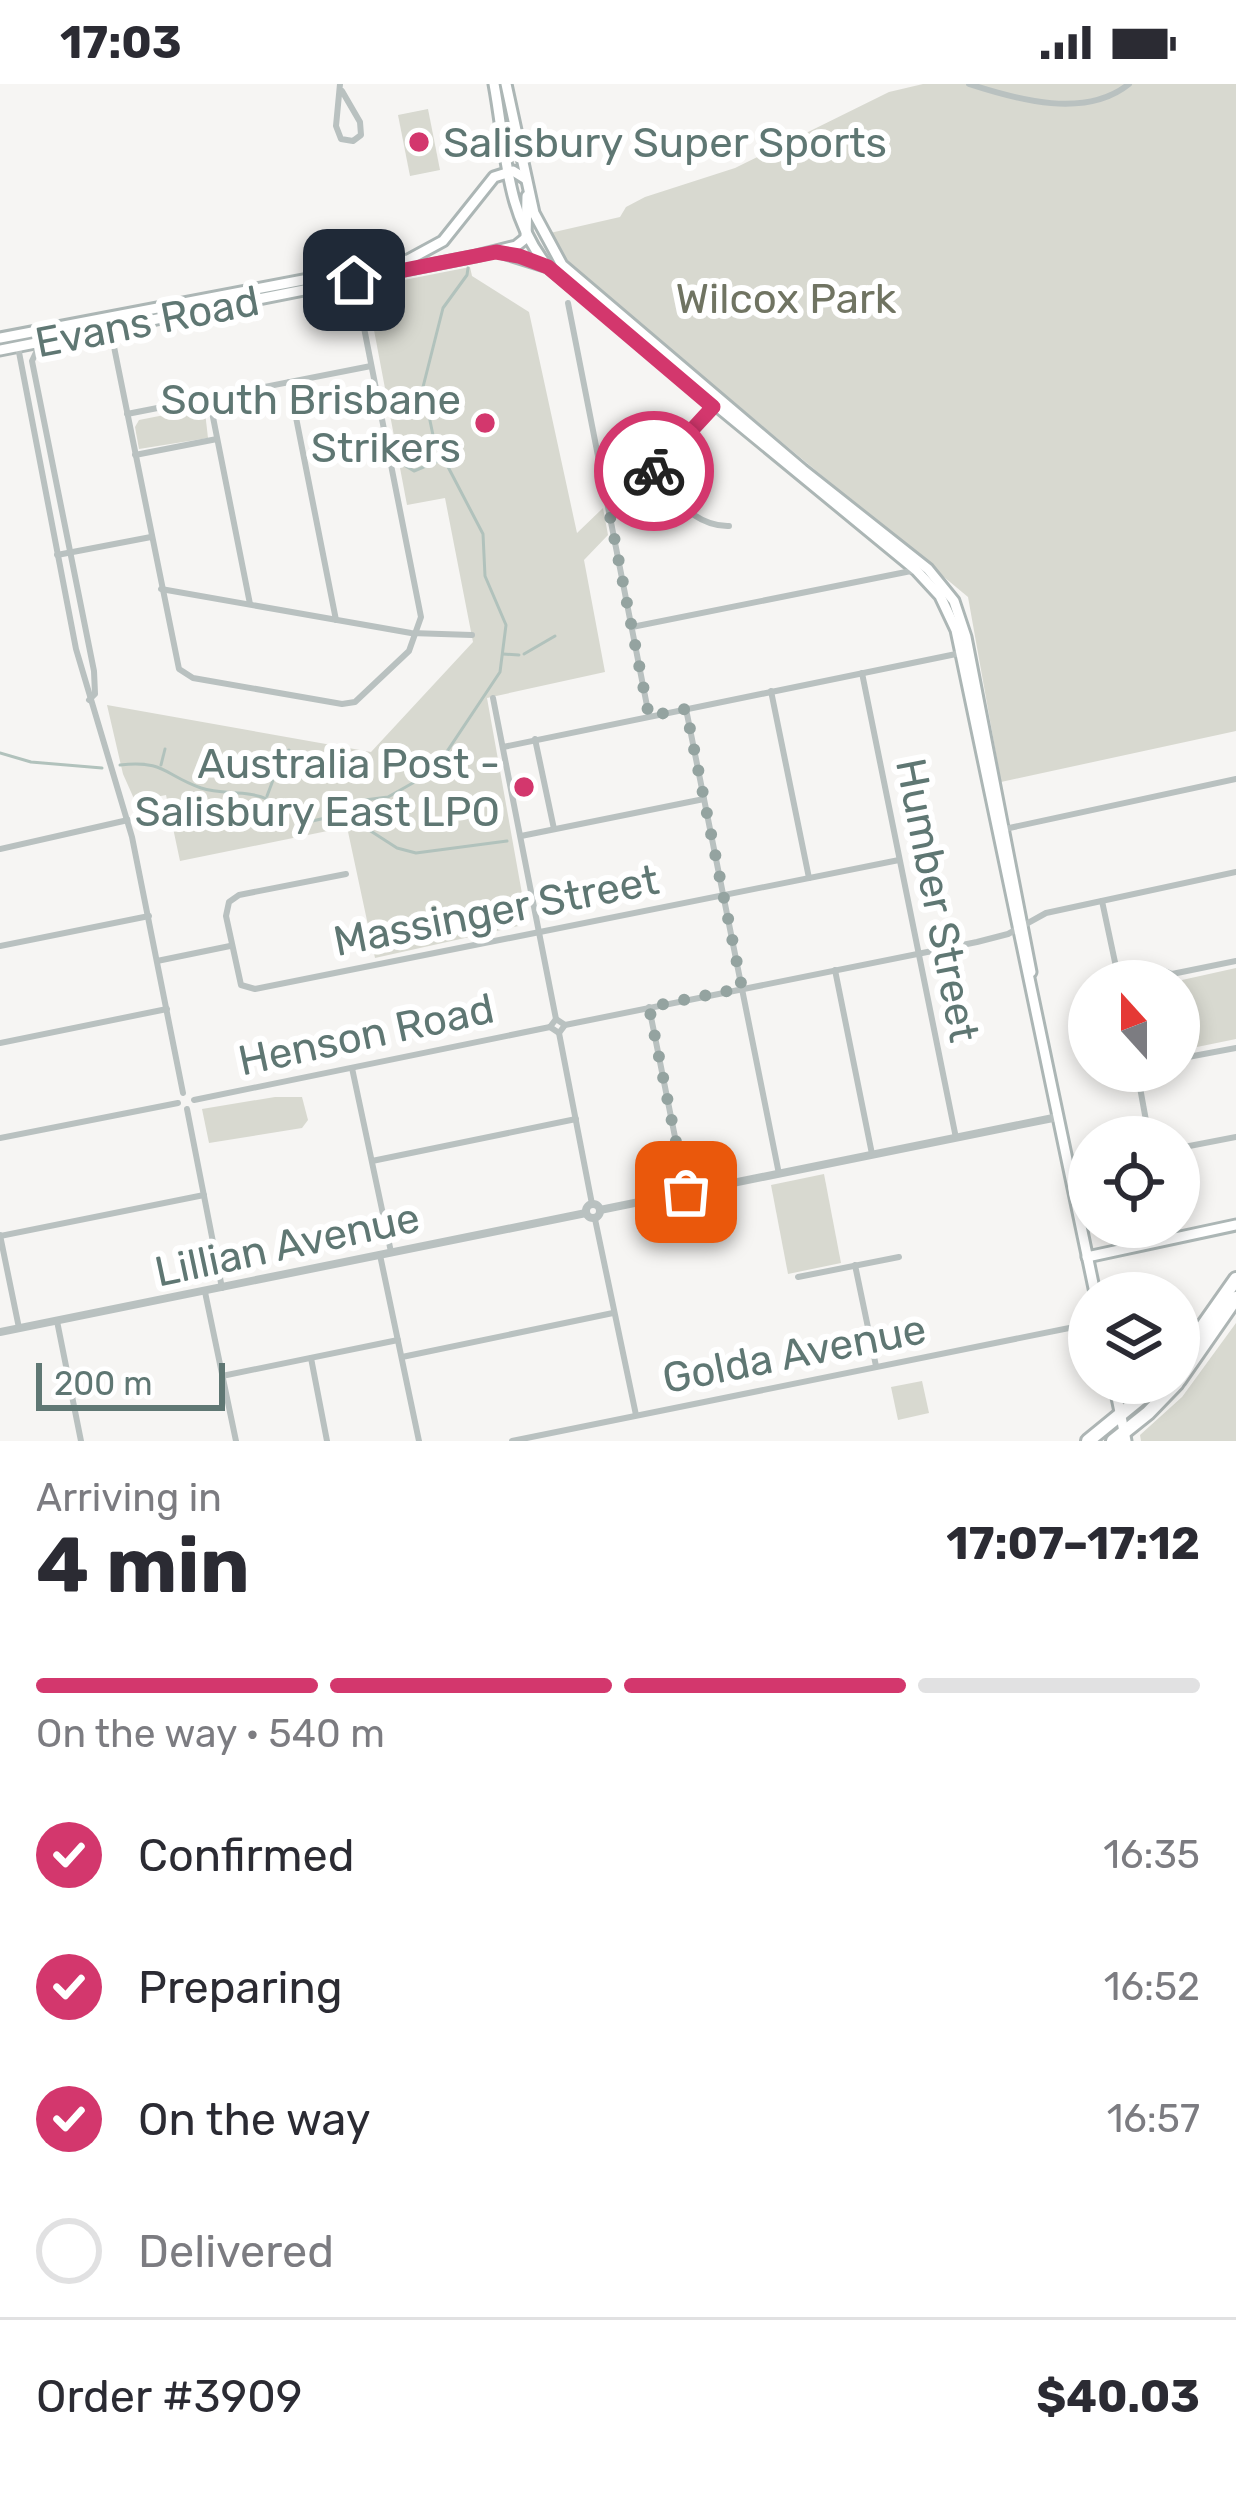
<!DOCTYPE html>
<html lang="en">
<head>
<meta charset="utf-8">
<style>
	:root { --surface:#fff; --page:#f7f7f7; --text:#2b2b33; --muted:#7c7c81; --line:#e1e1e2; --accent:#d3376d }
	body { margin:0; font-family:Rubik,sans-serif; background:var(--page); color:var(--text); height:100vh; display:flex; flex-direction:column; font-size:45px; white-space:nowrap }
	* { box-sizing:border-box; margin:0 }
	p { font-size:39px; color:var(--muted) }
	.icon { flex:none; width:66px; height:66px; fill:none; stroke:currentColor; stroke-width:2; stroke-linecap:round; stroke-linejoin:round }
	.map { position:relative; height:1357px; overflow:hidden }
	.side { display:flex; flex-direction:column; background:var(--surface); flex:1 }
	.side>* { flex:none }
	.needle { width:78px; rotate:339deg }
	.controls { position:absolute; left:1068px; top:876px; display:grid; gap:24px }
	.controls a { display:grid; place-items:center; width:132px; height:132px; border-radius:50%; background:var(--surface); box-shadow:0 6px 18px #0003; font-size:60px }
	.scale { position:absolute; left:36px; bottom:30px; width:189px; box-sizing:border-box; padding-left:12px; border:6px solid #5f7773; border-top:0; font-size:33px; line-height:42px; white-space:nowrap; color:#5f7773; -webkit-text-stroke:9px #fff; paint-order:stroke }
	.pin { position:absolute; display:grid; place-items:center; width:102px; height:102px; color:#fff; margin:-51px; border-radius:24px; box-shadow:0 6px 18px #0006 }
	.courier { position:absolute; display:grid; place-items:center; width:120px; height:120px; margin:-60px; border:9px solid #d3376d; border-radius:50%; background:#fff; color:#222; box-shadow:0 3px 15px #0007 }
	.headline em { font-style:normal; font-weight:700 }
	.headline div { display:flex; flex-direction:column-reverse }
	.headline { display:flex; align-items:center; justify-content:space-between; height:204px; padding:0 36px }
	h1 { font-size:78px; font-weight:700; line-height:90px }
	.bar { display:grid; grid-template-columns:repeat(4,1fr); gap:18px 12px; align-content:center; height:144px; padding:0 36px }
	.bar i { height:15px; border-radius:9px; background:var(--line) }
	.bar .on { background:var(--accent) }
	.bar p { grid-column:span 4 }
	.line { display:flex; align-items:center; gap:30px; padding:0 36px; border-top:3px solid var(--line) }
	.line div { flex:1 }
	ol { padding:0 36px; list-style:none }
	li { display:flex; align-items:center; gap:36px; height:132px }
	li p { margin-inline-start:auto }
	li .icon { padding:12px; border-radius:50%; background:var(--accent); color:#fff; stroke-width:4 }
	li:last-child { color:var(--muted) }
	li i { width:66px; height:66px; border:6px solid var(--line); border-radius:50% }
	.status { display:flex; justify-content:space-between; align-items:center; height:84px; padding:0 60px; background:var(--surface); direction:ltr }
	.status svg { height:33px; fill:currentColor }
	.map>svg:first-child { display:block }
</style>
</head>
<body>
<div class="status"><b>17:03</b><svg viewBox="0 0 49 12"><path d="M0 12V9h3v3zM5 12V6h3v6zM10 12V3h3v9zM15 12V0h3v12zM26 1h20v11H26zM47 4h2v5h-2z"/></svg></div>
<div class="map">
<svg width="1236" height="1357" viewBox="0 0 1236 1357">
	<rect width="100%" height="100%" fill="#f6f5f3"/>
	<g fill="#d8d9d0">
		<path d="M923 0H1236V647L1001 698 968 513 570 182 550 149 620 133 626 123 645 113 735 84 889 8Z"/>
		<path d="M428 25 440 86 410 92 398 31Z"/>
		<path d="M470 183 472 192 529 228 577 449 603 424 608 451 584 476 605 588 487 614 526 832 523 841 375 874 347 743 180 777 166 711 135 717 123 690 107 621 371 668 473 558 445 414 407 421 367 209 368 203Z"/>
		<path d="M200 324 205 328 208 354 139 365 135 343 139 336Z"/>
		<path d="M1236 884V955L1197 963 1182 896Z"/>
		<path d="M275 1013H302L308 1036 302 1044 209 1059 202 1025Z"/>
		<path d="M824 1090 841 1179 788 1190 771 1101Z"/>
		<path d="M1236 1239V1357H1141L1140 1351 1182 1313Z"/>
		<path d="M922 1297 929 1329 898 1336 891 1303Z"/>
	</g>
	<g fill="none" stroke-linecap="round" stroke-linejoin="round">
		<g stroke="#b1c2bc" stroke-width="3">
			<path d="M399 378 414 387 445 374"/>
			<path d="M503 570 519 571"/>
			<path d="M524 570 555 552"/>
			<path d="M0 669 31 678 102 684"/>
			<path d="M120 681C165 676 164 691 201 704 222 711 247 706 267 715 279 720 296 732 308 738L334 732 352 735 397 764 416 769 507 757"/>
			<path d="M161 681 165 665"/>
			<path d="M267 712 281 675 289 666"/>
			<path d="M334 732 349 718 388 713 434 687 500 588 506 541 485 492 483 450 434 356 423 303 443 224 467 191 468 184"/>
		</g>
		<g stroke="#acb6b5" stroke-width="15">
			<g id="secondary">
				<path d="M494 0C506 64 505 131 548 183L916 486 940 512 956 546 1095 1209"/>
				<path d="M506 0 534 129 562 181 803 386 928 485 954 517 966 553 1031 888"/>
				<path d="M526 154 527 112"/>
				<path d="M503 169 548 183"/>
				<path d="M0 254 408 176 443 157 494 93 513 87 526 95"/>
				<path d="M0 266 476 172 516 162 526 154"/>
				<path d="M1087 1173 1236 1141"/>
				<path d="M1114 1299 1126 1357"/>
			</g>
		</g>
		<g stroke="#adb5b4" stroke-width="18">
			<g id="trunk">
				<path d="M1179 1276 1236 1195"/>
				<path d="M1179 1296 1236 1214"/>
				<path d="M1088 1357 1159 1299"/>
				<path d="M1113 1357 1148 1329 1177 1299"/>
			</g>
		</g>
		<g stroke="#b9c1c0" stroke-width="6">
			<path d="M340 0 336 42 341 55 353 57 361 51 360 38 342 7"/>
			<path d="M969 0C1018 16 1086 35 1129 0"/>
			<path d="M568 219 649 632"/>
			<path d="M110 243 179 585 193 594 342 620 355 618 409 567 421 533 353 188"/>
			<path d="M40 260 32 277 94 587 95 610 89 616"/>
			<path d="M18 263 76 565 132 753 183 1009"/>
			<path d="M289 298 336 536"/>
			<path d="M209 313 250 520"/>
			<path d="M127 330 371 282"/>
			<path d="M135 371 217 355"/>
			<path d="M650 391C673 412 695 443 729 442"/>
			<path d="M610 432 714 321"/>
			<path d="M57 471 151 453"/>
			<path d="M161 505 411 549 472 551"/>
			<path d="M632 543 916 486"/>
			<path d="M862 589 956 1054"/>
			<path d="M771 607 809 794"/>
			<path d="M493 614 556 935"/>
			<path d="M686 625 779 1090"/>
			<path d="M535 655 554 745"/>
			<path d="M503 663 961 569"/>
			<path d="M1000 746 1236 695"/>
			<path d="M521 752 704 715"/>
			<path d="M0 765 128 736"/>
			<path d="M346 790 239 811 229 818 226 832 241 901 255 905 899 776"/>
			<path d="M1102 817 1119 897"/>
			<path d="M0 862 149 832"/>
			<path d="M157 877 230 862"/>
			<path d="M835 886 872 1070"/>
			<path d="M1119 896 1162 886 1172 890"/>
			<path d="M1173 897 1172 890 1236 877"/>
			<path d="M649 923 686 1108"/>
			<path d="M1179 931 1188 973 1236 964"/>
			<path d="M550 943 559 949 565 941 977 858 1008 850 1046 829 1236 788"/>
			<path d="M559 949 592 1120"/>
			<path d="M0 959 167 925"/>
			<path d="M1179 982 1188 973"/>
			<path d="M352 984 391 1168"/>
			<path d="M1137 987 1149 1053"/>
			<path d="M194 1016 550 943 556 935 565 941"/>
			<path d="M187 1025 222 1204"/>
			<path d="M0 1054 178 1019"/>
			<path d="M1179 1064 1236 1053"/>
			<path d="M372 1077 576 1035"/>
			<path d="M595 1135 636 1331"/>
			<path d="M0 1151 19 1244"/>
			<path d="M0 1152 204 1111"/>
			<path d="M380 1171 419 1357"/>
			<path d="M855 1181 876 1282"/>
			<path d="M798 1193 899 1173"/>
			<path d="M205 1208 236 1357"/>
			<path d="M57 1237 81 1357"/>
			<path d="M402 1273 613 1229"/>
			<path d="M311 1274 327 1357"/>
			<path d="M222 1292 398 1256"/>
			<path d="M512 1357 1089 1240"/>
		</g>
		<g stroke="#b9c1c0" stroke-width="8">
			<circle cx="593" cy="1127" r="7"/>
			<path d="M600 1126 1058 1033"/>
			<path d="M0 1248 586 1129"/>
		</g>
		<use href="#secondary" stroke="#fff" stroke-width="9"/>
		<use href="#trunk" stroke="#fff" stroke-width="12"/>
	</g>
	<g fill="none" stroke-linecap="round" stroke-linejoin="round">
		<path stroke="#94a3a0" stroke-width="12" stroke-dasharray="0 21.6" d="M654 387 610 432 649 632 686 625 742 904 649 923 686 1108"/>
		<path stroke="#d3376d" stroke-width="15" d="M354 196 496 168 519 172 548 183 713 323 654 387"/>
	</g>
	<g fill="#d3376d" stroke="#fff" stroke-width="4.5">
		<circle cx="419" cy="58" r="12"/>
		<circle cx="485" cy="339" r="12"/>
		<circle cx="524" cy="703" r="12"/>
	</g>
	<g text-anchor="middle" stroke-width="12" stroke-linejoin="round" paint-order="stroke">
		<g font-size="42" fill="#5f7773" stroke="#fff" text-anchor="end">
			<text x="443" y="73" text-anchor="start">Salisbury Super Sports</text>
			<text x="461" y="330">South Brisbane<tspan x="461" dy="48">Strikers</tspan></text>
			<text x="500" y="694">Australia Post -<tspan x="500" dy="48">Salisbury East LPO</tspan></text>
		</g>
		<g font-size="42" fill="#707462" stroke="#fff">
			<text x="786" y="229">Wilcox Park</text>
		</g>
		<g font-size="42" fill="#5f7773" stroke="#fff">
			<text transform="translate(147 237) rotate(-11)" y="15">Evans Road</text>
			<text transform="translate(938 816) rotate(79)" y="15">Humber Street</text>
			<text transform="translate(496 826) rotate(-11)" y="15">Massinger Street</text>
			<text transform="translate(366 950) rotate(-12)" y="15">Henson Road</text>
			<text transform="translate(287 1160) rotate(-12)" y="15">Lillian Avenue</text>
			<text transform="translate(794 1269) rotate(-11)" y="15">Golda Avenue</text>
		</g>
	</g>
</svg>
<div class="controls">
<a><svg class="needle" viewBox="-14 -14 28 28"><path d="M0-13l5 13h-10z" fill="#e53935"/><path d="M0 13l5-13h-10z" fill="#7c7c81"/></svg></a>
<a><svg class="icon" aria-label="locate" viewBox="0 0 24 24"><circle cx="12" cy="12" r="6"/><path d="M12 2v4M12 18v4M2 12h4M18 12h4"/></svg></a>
<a><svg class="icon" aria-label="layers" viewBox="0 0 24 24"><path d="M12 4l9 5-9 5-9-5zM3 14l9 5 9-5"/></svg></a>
</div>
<div class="scale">200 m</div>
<div class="pin" style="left:686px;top:1108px;background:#ea580c"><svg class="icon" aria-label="bag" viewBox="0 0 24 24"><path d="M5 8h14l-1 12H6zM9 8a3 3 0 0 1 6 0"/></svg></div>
<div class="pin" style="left:354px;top:196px;background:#1f2937"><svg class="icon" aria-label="home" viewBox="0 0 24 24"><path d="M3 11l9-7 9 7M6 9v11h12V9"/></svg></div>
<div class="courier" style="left:654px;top:387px"><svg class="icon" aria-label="bike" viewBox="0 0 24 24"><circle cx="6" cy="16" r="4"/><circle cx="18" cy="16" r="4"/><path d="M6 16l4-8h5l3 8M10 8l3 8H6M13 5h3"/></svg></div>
</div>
<section class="side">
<div class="headline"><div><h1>4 min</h1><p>Arriving in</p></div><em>17:07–17:12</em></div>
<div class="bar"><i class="on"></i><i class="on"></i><i class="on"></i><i></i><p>On the way · 540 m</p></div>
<ol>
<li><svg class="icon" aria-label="check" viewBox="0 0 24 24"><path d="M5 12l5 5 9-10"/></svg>Confirmed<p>16:35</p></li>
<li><svg class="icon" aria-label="check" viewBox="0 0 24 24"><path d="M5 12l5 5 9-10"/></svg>Preparing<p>16:52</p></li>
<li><svg class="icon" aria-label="check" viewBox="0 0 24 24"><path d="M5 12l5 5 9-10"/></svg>On the way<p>16:57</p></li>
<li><i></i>Delivered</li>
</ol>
<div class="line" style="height:156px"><div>Order #3909</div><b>$40.03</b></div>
</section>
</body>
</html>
